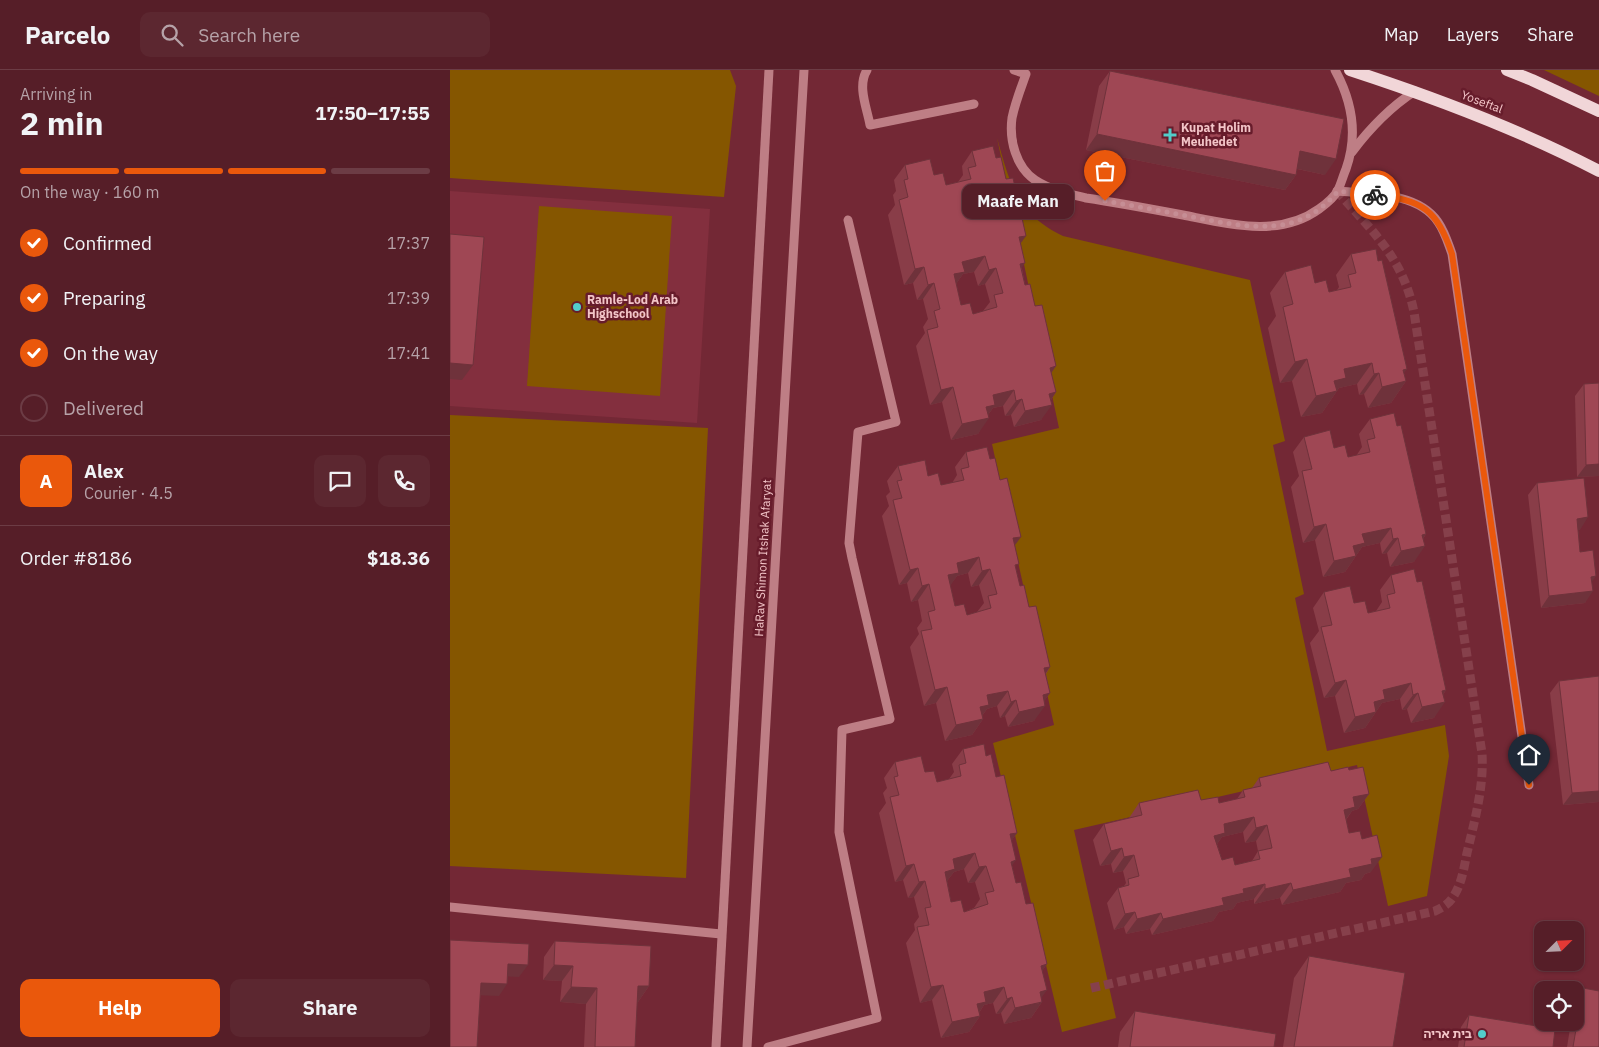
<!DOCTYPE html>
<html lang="en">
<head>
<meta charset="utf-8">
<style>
	:root { --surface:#561e28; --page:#5c2730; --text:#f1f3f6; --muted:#b6a2a8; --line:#6c3c45; --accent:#ea580c }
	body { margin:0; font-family:"IBM Plex Sans","Noto Sans Hebrew",sans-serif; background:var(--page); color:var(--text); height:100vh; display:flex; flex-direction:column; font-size:19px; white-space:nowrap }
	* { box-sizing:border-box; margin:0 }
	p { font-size:16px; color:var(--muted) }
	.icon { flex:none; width:28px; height:28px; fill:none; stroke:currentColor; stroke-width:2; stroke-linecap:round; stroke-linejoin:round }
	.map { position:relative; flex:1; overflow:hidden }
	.sheet { display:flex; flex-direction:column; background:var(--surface); width:450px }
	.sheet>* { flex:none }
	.needle { width:32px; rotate:66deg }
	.controls { position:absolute; left:1084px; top:851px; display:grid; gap:10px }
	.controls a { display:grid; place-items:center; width:50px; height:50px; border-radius:10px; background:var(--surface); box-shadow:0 1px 4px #0004,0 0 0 1px var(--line); font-size:25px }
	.pin { position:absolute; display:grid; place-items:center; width:42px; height:42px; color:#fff; margin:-51px -21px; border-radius:50% 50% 50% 0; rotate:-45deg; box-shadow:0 0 5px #0007 }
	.pin .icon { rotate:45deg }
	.courier { position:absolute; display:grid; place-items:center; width:50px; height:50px; margin:-25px; border:4px solid #ea580c; border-radius:50%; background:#fff; color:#222; box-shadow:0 1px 6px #0007 }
	.bubble { position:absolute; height:35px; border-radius:10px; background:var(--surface); box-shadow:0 1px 4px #0004,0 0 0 1px var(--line); font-size:16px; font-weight:800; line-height:35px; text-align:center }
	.headline em { font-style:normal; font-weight:800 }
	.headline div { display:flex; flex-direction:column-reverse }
	.headline { display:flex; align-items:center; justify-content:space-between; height:85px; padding:0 20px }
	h1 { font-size:32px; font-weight:800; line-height:38px }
	.bar { display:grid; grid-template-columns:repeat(4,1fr); gap:8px 5px; align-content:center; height:60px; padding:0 20px }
	.bar i { height:6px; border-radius:4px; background:var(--line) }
	.bar .on { background:var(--accent) }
	.bar p { grid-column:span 4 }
	.line { display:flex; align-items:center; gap:12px; padding:0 20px; border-top:1px solid var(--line) }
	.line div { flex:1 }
	.round { display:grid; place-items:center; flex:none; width:52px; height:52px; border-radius:10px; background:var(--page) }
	ol { padding:0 20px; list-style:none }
	li { display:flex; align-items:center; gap:15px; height:55px }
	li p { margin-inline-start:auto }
	li .icon { padding:5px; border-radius:50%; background:var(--accent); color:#fff; stroke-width:4 }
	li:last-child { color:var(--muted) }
	li i { width:28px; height:28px; border:2px solid var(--line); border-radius:50% }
	.button { display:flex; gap:10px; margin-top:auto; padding:10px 20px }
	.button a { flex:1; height:58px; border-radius:10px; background:var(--accent); color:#fff; font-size:20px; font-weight:800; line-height:58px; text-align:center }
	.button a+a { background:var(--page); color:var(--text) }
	header { display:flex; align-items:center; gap:30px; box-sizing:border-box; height:70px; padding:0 25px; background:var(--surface); border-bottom:1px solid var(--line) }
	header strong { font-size:24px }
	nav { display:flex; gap:28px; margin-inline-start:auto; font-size:18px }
	.search { width:350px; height:45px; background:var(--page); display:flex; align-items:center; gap:12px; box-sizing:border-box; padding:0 18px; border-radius:10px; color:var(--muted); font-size:19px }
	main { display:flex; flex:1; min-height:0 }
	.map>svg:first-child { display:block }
</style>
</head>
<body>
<header>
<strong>Parcelo</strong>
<div class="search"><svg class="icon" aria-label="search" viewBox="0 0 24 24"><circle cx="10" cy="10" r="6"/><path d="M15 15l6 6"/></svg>Search here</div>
<nav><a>Map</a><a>Layers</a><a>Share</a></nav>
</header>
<main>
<section class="sheet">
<div class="headline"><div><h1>2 min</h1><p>Arriving in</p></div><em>17:50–17:55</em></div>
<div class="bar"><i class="on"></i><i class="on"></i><i class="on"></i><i></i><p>On the way · 160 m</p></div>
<ol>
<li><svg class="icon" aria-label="check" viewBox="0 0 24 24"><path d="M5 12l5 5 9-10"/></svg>Confirmed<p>17:37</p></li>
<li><svg class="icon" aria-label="check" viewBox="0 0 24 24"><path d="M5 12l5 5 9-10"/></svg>Preparing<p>17:39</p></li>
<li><svg class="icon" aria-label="check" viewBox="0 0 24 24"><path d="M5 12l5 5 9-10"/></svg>On the way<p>17:41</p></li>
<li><i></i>Delivered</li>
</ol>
<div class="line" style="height:90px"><b class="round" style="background:var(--accent);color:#fff">A</b><div><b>Alex</b><p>Courier · 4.5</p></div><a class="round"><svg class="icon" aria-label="chat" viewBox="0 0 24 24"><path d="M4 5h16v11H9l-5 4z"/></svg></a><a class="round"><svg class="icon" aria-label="phone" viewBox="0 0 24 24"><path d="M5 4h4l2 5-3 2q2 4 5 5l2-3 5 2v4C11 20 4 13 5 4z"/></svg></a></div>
<div class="line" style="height:65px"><div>Order #8186</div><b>$18.36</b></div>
<div class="button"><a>Help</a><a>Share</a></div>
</section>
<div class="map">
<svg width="1149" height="977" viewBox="0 0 1149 977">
	<rect width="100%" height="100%" fill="#732835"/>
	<path fill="#832f3e" d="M0 121 260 139 247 353 0 336Z"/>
	<g fill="#855600">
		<path d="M0 0H280L286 16 274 127 0 108Z"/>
		<path d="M1094 0H1149V26Z"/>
		<path d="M547 68C560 114 567 144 613 166L800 210 835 371 823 375 854 524 845 528 877 681 995 655 999 686 977 826 938 836 907 695 624 760 666 948 612 962 543 673 604 655 542 374 609 358Z"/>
		<path d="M89 136 222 146 210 326 77 316Z"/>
		<path d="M0 345 258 358 236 808 0 796Z"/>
	</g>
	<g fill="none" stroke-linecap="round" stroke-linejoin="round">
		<path stroke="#86404b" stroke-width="9" stroke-dasharray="9 4.5" stroke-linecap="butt" d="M641 918 985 841C992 838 999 834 1003 827 1012 814 1014 797 1017 783 1025 749 1034 717 1032 683L964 242C953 188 922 161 887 121"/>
		<g stroke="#be7e85" stroke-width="9">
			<path d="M417 0C407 16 417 38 420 55L524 34"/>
			<path d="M564 0 576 4C571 18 565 33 562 48 559 70 566 97 585 110 600 120 619 124 636 128 669 133 701 139 733 145 779 154 829 168 869 139 876 134 884 128 888 120 891 114 893 106 896 99 908 65 902 31 885 0"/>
			<path d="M902 82C920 58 939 38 965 21"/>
			<path d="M887 121C920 124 968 122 988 152 995 162 998 173 1002 184L1079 715"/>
			<path d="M0 837 271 864"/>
			<path d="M266 977 319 0"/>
			<path d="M297 977 354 0"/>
			<path d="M318 977 427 948 389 762 392 660 440 649 402 488 399 473 408 362 446 352 398 150"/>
		</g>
		<g stroke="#f1d6d8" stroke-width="12">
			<path d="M900 0C986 28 1069 59 1149 101"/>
			<path d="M1057 0 1082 10 1149 41"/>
		</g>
	</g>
	<g fill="#893d48" fill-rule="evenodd">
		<path d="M660 1 875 105 847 99 846 105 835 120 636 80 649 16Z"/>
		<path d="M522 81 546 88 571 173 572 199 575 215 585 236 606 296 601 303 606 322 601 330 591 350 564 357 561 345 555 346 553 336 543 338 538 345 528 364 501 370 492 332 480 335 466 276 475 263 473 257 478 249 473 229 467 230 463 213 454 215 438 145 445 135 443 125 446 121 444 110 455 95 484 105 496 115 508 112 513 105 512 96ZM524 202 528 216 535 214 540 232 533 241 523 244 511 235 506 214 513 204Z"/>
		<path d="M901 184 954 304 956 311 941 333 918 338 914 324 909 325 907 314 889 318 872 343 851 347 842 311 830 313 818 258 826 246 820 223 835 202 865 213 879 222 887 220 889 217 886 205Z"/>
		<path d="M1134 314 1149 406 1127 407 1125 326Z"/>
		<path d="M920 349 947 356 976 464 973 469 964 492 940 497 937 483 932 484 930 473 912 477 895 502 873 507 865 470 853 473 841 417 849 406 843 382 854 367 884 378 898 387 906 386 912 377 909 364Z"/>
		<path d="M516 382 540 389 565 475 566 499 570 516 579 537 600 597 596 604 600 623 594 631 584 651 558 657 555 646 550 648 547 636 537 639 532 646 533 649 522 665 495 671 486 633 474 636 460 577 469 564 467 558 472 551 468 530 461 532 457 513 449 515 432 446 439 436 436 426 440 422 437 411 448 396 478 406 491 415 502 413 507 405 505 397ZM518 503 521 517 529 515 534 533 527 542 517 545 505 536 500 515 507 506Z"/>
		<path d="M1087 413 1130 460H1128L1130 482 1142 512 1135 533 1091 538 1078 425Z"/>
		<path d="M941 505 996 620 993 625 984 648 961 653 957 639 952 640 950 629 932 633 915 658 894 663 885 626 874 628 860 573 869 561 863 538 874 522 904 533 918 543 926 541 932 532 930 520Z"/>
		<path d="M1109 611 1149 732 1113 735 1100 623Z"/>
		<path d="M513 679 536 686 546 707 567 763 561 771 562 796 566 813 576 834 597 894 592 901 591 928 592 932 581 948 554 954 551 943 546 944 543 933 534 935 529 943 530 946 519 962 491 968 482 930 470 933 456 873 465 860 464 854 469 847 464 827 458 828 453 810 445 812 429 743 436 733 433 723 437 718 434 708 445 692 475 702 487 712 499 709 504 702 502 694ZM514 799 518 813 525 812 530 829 524 838 514 842 501 832 497 811 504 802Z"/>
		<path d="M899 700 919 724 908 739 902 741 896 750 899 763 921 802 915 804 911 810 896 813 890 822 832 835 830 828 804 834V829L787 833 783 839 769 842 763 851 702 865 700 859 676 864 674 857 664 860 657 833 668 818 674 816 676 813 673 801 663 803 661 794 650 796 643 770 654 754 679 748 689 733H769L787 729 793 720 802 718 809 708 881 701ZM793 762 795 773 806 771 808 781 802 791 785 795 772 790 767 774 772 767Z"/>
		<path d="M105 871 199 916 188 932H187L185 977H134L136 934 110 932 112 911 93 910 94 887Z"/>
		<path d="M859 886 943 977H833L844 908Z"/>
		<path d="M1133 918 1149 977H1117L1121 952H1125V930Z"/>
		<path d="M685 941 824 977H668L670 962Z"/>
		<path d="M1019 945 1103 977H1008L1011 957Z"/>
	</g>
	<g fill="#6f323b">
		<path d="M647 64 846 105 835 120 636 80Z"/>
		<path d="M850 81 886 89 875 105 839 97Z"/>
		<path d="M576 166 565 181 569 167Z"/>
		<path d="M535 186 524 202 513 204 504 217 493 220 512 192Z"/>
		<path d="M575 193 564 209 570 194Z"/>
		<path d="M474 197 463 213 454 215 465 199Z"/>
		<path d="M546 198 535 214 528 216 539 200Z"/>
		<path d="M484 213 473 229 467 230 478 215Z"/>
		<path d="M857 289 842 311 830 313 845 292Z"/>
		<path d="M0 293 23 295 12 310 0 309Z"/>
		<path d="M922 293 907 314 889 318 872 343 851 347 866 326 894 299Z"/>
		<path d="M606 296 595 312 600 298Z"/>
		<path d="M957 299 947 313 956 311 941 333 918 338 932 317 953 300Z"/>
		<path d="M929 303 914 324 909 325 924 304Z"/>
		<path d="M503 317 492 332 480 335 491 320Z"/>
		<path d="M564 320 553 336 543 338 535 349 539 348 528 364 501 370 512 354 543 325Z"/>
		<path d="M606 322 597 336 602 335 591 350 564 357 575 341 599 324Z"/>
		<path d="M572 329 561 345 555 346 566 331Z"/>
		<path d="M1149 394V406L1127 407 1136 395Z"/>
		<path d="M1138 447 1130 460 1118 461 1127 449Z"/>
		<path d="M876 454 865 470 853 473 864 457Z"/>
		<path d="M941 458 930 473 912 477 895 502 873 507 884 491 912 464Z"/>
		<path d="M976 464 967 478 975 476 964 492 940 497 951 481 972 465Z"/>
		<path d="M571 467 560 482 563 468Z"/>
		<path d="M948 468 937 483 932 484 943 469Z"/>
		<path d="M529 487 518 503 507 506 498 519 487 521 507 493Z"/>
		<path d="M468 498 457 513 449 515 460 500Z"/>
		<path d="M540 499 529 515 521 517 532 501Z"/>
		<path d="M1146 506 1137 519 1141 507Z"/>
		<path d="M479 514 468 530 461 532 472 516Z"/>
		<path d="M1143 521 1135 533 1091 538 1099 526Z"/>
		<path d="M600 597 589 613 594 598Z"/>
		<path d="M896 610 885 626 874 628 885 613Z"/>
		<path d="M961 613 950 629 932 633 915 658 894 663 905 647 933 620Z"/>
		<path d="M497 617 486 633 474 636 485 620Z"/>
		<path d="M996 620 987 634 995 632 984 648 961 653 972 637 992 621Z"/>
		<path d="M558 621 547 636 537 639 529 650 533 649 522 665 495 671 506 655 537 625Z"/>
		<path d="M600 623 590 637 595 636 584 651 558 657 569 642 593 625Z"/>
		<path d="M968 623 957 639 952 640 963 625Z"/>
		<path d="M566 630 555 646 550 648 561 632Z"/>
		<path d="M1149 721V732L1113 735 1122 723Z"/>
		<path d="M919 724 908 739 902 741 894 752 883 755 903 727Z"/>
		<path d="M804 747 793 762 772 767 764 778V766L774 754Z"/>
		<path d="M817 755 806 771 795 773 806 758Z"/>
		<path d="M567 763 556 779 560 764Z"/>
		<path d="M672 778 661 794 650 796 661 781Z"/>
		<path d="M525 783 514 799 504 802 494 815 484 818 503 789Z"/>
		<path d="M684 785 673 801 663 803 674 787Z"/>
		<path d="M932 787 921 802 915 804 911 810 896 813 890 822 832 835 843 820 899 799 921 789Z"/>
		<path d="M566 790 555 806 561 792Z"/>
		<path d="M464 794 453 810 445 812 456 796Z"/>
		<path d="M536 796 525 812 518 813 529 797Z"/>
		<path d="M475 811 464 827 458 828 469 812Z"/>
		<path d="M841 813 830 828 804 834 815 819Z"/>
		<path d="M815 814 804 829 787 833 783 839 769 842 763 851 702 865 713 849 772 828 793 819Z"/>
		<path d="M685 842 674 857 664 860 675 844Z"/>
		<path d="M711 843 700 859 676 864 687 849Z"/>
		<path d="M58 894 78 895 69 907 50 906Z"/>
		<path d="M597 894 586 910 591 896Z"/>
		<path d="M104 895 123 896 112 911 93 910Z"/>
		<path d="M31 913 57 914 49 926 22 925Z"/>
		<path d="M493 915 482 930 470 933 481 917Z"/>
		<path d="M188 916H199L188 932H177Z"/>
		<path d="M121 917 147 918 136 934 110 932Z"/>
		<path d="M554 917 543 933 534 935 526 947 530 946 519 962 491 968 502 952 534 922Z"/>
		<path d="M597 920 587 934 592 932 581 948 554 954 565 938 590 922Z"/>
		<path d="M562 927 551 943 546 944 557 929Z"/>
	</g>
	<g fill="#9f4754" stroke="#6f323b" fill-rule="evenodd">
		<path d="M660 1 894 49 886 89 850 81 846 105 647 64Z"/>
		<path d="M543 76 546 88 551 87 556 109 563 108 576 166 569 167 575 193 570 194 575 215 580 214 585 236 592 235 606 296 600 298 606 322 599 324 602 335 575 341 572 329 566 331 564 320 543 325 545 335 536 337 539 348 512 354 503 317 491 320 477 260 488 257 484 241 490 239 484 213 478 215 474 197 465 199 449 130 458 127 454 110 458 109 455 95 480 89 484 105 493 103 496 115 521 109 518 98 526 96 522 81ZM535 186 539 200 546 198 553 223 544 225 547 237 523 244 520 233 511 235 504 204 515 202 512 192Z"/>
		<path d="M0 164 34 167 23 295 0 293Z"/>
		<path d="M926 179 928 191 932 190 957 299 953 300 956 311 932 317 929 303 924 304 922 293 894 299 896 308 884 311 887 321 866 326 857 289 845 292 833 237 843 234 835 202 861 195 865 213 876 210 879 222 901 217 898 205 906 203 901 184Z"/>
		<path d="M1149 313V394L1136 395 1134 314Z"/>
		<path d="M944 343 947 356 951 355 976 464 972 465 975 476 951 481 948 468 943 469 941 458 912 464 915 473 903 476 906 486 884 491 876 454 864 457 852 401 862 399 854 367 880 360 884 378 895 375 898 387 920 382 917 370 925 368 920 349Z"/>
		<path d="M537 377 540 389 545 388 550 410 557 408 571 467 563 468 569 494 565 495 570 516 574 515 579 537 586 536 600 597 594 598 600 623 593 625 595 636 569 642 566 630 561 632 558 621 537 625 539 635 530 637 533 649 506 655 497 617 485 620 471 561 482 559 478 542 485 540 479 514 472 516 468 498 460 500 443 430 452 428 447 411 452 410 448 396 475 390 478 406 488 403 491 415 514 410 511 399 519 397 516 382ZM529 487 532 501 540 499 547 524 538 526 541 538 517 545 514 534 505 536 498 505 509 503 507 493Z"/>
		<path d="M1134 408 1138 447 1127 449 1130 482 1143 480 1146 506 1141 507 1143 521 1099 526 1087 413Z"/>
		<path d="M964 499 967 512 972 511 996 620 992 621 995 632 972 637 968 623 963 625 961 613 933 620 935 629 924 632 926 642 905 647 896 610 885 613 871 557 882 555 874 522 900 516 904 533 915 531 918 543 940 538 937 525 945 523 941 505Z"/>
		<path d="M1149 606V721L1122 723 1109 611Z"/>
		<path d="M534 674 536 686 541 684 546 707 554 705 567 763 560 764 566 790 561 792 566 813 571 812 576 834 583 833 597 894 591 896 597 920 590 922 592 932 565 938 562 927 557 929 554 917 534 922 536 932 527 934 530 946 502 952 493 915 481 917 467 857 479 855 475 838 481 837 475 811 469 812 464 794 456 796 440 727 449 725 444 707 448 706 445 692 471 686 475 702 484 701 487 712 511 706 509 695 516 693 513 679ZM525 783 529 797 536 796 544 821 535 823 538 834 514 842 511 830 501 832 495 802 505 799 503 789Z"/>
		<path d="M878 692 881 701 898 697 899 700 913 697 919 724 903 727 905 737 894 740 899 763 910 761 912 769 927 765 932 787 921 789 922 794 899 799 901 807 843 820 841 813 815 819V814L793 819 794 823 772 828 774 835 713 849 711 843 687 849 685 842 675 844 668 818 679 815 678 809 689 806 684 785 674 787 672 778 661 781 654 754 692 745 689 733 748 720 751 730 768 727 769 733 795 727 793 720 811 716 809 708ZM804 747 806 758 817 755 822 778 808 781 810 789 785 795 783 787 772 790 764 766 775 763 774 754Z"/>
		<path d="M0 870 79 874 78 895 58 894 57 914 31 913 27 977H0Z"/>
		<path d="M105 871 201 876 199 916H188L185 977H145L147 918 121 917 123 896 104 895Z"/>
		<path d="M859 886 955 903 943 977H844Z"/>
		<path d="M1133 918 1149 921V977H1123Z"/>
		<path d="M685 941 826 964 824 977H680Z"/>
		<path d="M1019 945 1105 959 1103 977H1014Z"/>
	</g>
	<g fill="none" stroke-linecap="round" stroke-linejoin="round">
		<path stroke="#c68e95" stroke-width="5" stroke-dasharray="0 9" d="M655 131C684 136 713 141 742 147 797 157 848 170 888 121L925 125"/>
		<path stroke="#ea580c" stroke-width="6" d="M925 125C972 130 987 139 1002 184L1079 715"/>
	</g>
	<g fill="#53cdca" stroke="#671c2b" stroke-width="2">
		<path d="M717.5 57.5h5v5h5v5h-5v5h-5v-5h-5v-5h5z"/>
		<circle cx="127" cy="237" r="5"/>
		<circle cx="1032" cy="964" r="5"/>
	</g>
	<g text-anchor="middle" stroke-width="5" stroke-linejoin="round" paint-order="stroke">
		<g font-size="12" fill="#f3c5c8" stroke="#671c2b">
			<text transform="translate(1032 32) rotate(21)" y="4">Yoseftal</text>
			<text transform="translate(313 488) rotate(-87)" y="4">HaRav Shimon Itshak Afaryat</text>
		</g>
		<g font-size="12" font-weight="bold" fill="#f3c5c8" stroke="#671c2b" text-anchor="start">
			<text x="731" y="62">Kupat Holim<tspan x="731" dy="14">Meuhedet</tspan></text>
			<text x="137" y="234">Ramle-Lod Arab<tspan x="137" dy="14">Highschool</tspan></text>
			<text x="1022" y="968" text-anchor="end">בית אריה</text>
		</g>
	</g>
</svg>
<div class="controls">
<a><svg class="needle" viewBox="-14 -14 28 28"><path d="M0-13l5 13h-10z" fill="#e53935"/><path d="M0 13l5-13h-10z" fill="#b6a2a8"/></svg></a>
<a><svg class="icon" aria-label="locate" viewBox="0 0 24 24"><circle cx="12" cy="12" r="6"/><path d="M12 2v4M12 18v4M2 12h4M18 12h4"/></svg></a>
</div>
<div class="pin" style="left:655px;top:131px;background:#ea580c"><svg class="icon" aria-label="bag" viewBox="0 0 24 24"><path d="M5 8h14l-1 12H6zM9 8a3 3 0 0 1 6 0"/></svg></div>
<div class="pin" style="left:1079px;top:715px;background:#1f2937"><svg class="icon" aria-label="home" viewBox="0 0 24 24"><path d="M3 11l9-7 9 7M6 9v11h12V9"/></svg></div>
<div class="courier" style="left:925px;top:125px"><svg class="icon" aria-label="bike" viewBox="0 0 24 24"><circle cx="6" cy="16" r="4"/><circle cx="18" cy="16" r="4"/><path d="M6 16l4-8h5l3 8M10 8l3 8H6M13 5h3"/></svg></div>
<div class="bubble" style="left:512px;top:114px;width:112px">Maafe Man</div>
</div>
</main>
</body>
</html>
